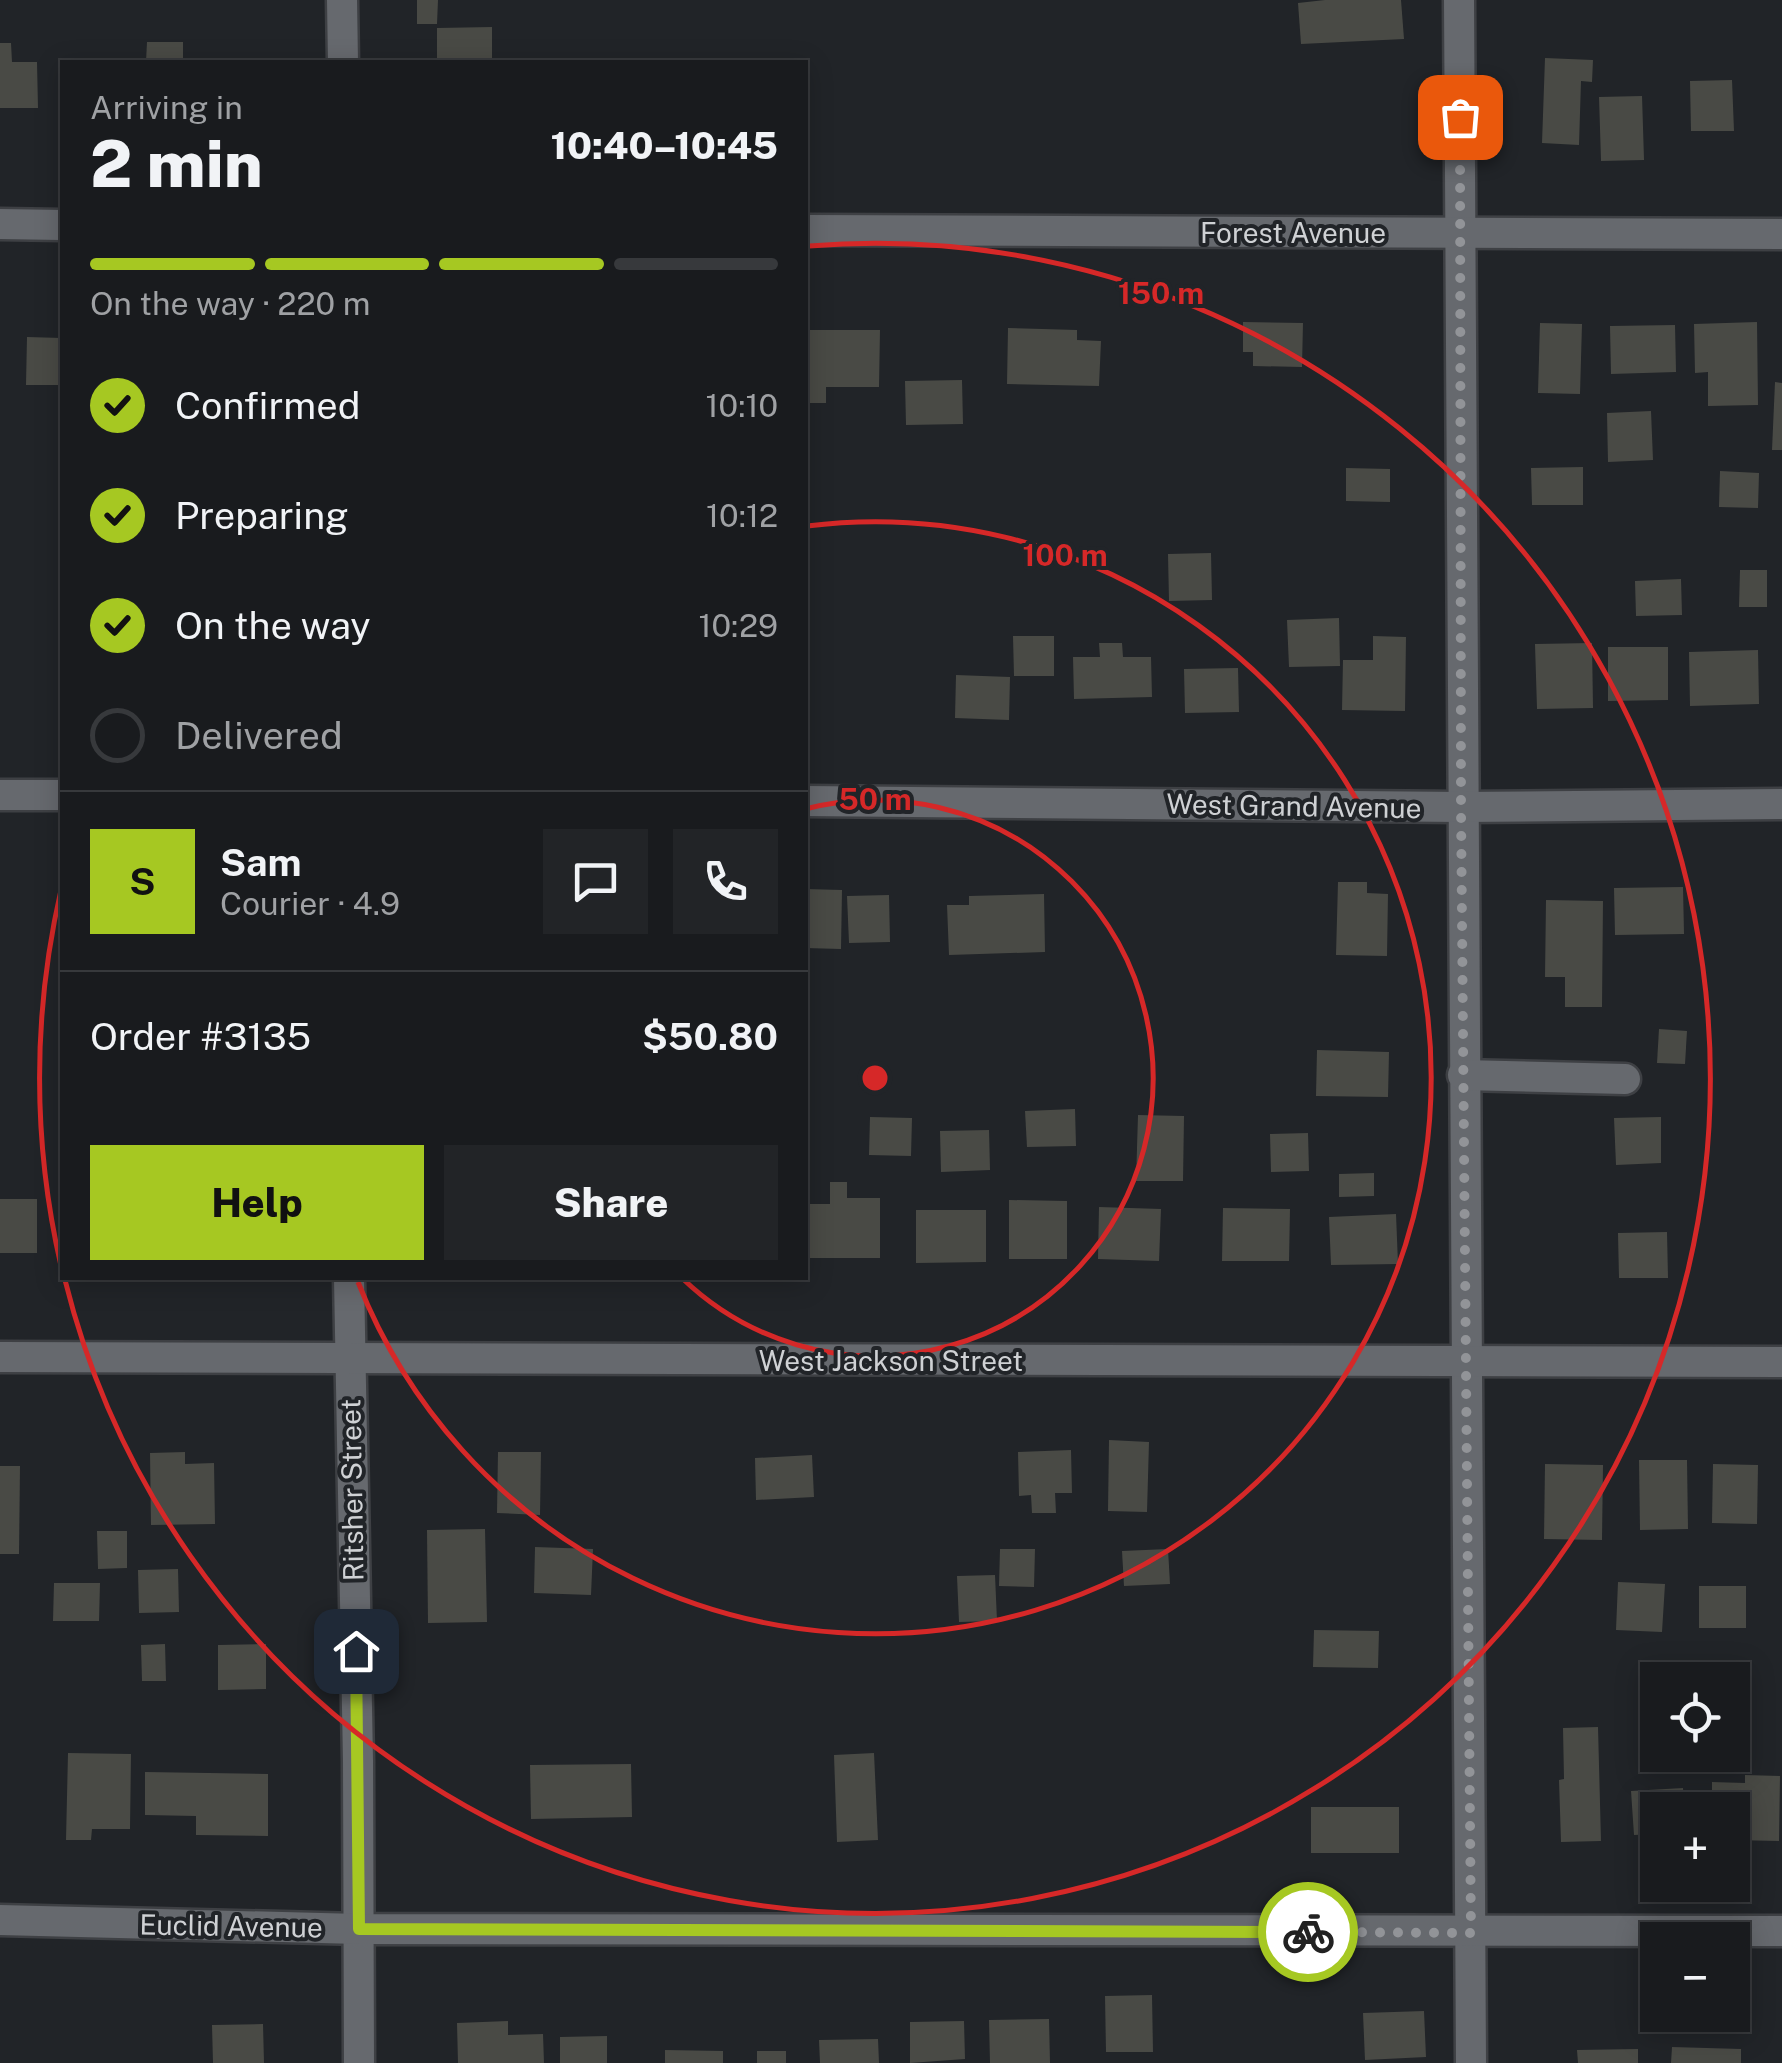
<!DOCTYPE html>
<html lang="en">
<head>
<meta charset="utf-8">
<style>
	:root { --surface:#191b1e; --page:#222427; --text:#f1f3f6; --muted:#9fa1a4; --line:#37393c; --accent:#a6c822 }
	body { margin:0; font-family:"Public Sans",sans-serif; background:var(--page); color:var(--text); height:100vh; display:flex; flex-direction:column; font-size:38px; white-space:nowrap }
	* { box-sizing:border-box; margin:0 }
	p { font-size:32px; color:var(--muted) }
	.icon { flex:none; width:55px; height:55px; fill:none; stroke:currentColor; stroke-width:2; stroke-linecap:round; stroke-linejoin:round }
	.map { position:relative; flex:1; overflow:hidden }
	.drawer { position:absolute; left:60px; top:60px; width:748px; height:1220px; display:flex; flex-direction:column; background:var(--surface); border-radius:0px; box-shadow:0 5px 25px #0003,0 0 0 2px var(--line) }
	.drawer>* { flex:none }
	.controls { position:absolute; left:1640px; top:1662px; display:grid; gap:20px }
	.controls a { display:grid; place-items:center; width:110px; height:110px; border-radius:0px; background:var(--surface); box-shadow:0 5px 25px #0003,0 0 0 2px var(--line); font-size:50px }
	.pin { position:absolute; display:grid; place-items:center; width:85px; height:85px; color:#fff; margin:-42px; border-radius:20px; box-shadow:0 5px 15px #0006 }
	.courier { position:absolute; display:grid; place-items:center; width:100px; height:100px; margin:-50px; border:8px solid #a6c822; border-radius:50%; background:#fff; color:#222; box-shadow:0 2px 12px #0007 }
	.summary em { font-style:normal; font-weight:800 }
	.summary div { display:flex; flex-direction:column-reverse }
	.summary { display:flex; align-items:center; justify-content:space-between; height:170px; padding:0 30px }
	h1 { font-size:65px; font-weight:800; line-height:75px }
	.bar { display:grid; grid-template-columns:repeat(4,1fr); gap:15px 10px; align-content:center; height:120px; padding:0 30px }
	.bar i { height:12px; border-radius:8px; background:var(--line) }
	.bar .current { background:var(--accent) }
	.bar p { grid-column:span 4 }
	.line { display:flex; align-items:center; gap:25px; padding:0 30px; border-top:2px solid var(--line) }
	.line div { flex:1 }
	.round { display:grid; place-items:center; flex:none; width:105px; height:105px; border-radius:0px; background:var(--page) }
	ol { padding:0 30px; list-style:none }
	li { display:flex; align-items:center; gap:30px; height:110px }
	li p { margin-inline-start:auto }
	li .icon { padding:10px; border-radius:50%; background:var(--accent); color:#111; stroke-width:4 }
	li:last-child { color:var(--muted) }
	li i { width:55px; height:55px; border:5px solid var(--line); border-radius:50% }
	.action { display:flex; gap:20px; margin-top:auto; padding:20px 30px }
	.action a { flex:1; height:115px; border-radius:0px; background:var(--accent); color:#111; font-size:40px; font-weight:800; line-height:115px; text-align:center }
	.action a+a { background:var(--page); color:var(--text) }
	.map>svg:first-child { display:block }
</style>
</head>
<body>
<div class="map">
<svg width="1782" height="2063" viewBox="0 0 1782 2063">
	<rect width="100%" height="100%" fill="#212428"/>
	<g fill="#494a45">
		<path d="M417 0H438L437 24H417Z"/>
		<path d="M1325 0H1401L1404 39 1301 44 1298 3Z"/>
		<path d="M492 27V62H437V28Z"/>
		<path d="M147 42H183V62H146Z"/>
		<path d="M0 43H11L12 62H37L38 108H0Z"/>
		<path d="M1545 58 1593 60 1592 82 1581 81 1579 145 1542 143Z"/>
		<path d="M1732 80 1734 131H1691L1690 81Z"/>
		<path d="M1642 96 1644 160 1601 161 1599 97Z"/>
		<path d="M1243 322 1303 323 1302 367 1253 366V352H1243Z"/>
		<path d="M1757 322 1758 405 1708 406V372L1695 373 1694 324Z"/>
		<path d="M1540 323 1582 324 1580 394 1538 393Z"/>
		<path d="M1675 325 1676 372 1611 374 1610 326Z"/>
		<path d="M1008 328 1077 330V340L1101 341 1099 386 1007 384Z"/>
		<path d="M805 330H880L879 387H826V403H805Z"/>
		<path d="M27 337 62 338V385H26Z"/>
		<path d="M962 380 963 424 906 425 905 381Z"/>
		<path d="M1775 382 1782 383V450H1772Z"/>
		<path d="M1651 411 1653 460 1608 462 1607 413Z"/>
		<path d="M1583 467V505H1532L1531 468Z"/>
		<path d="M1346 468 1390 469V502L1346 501Z"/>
		<path d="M1720 471 1759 473 1758 508 1719 507Z"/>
		<path d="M1211 553 1212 600 1169 601 1168 554Z"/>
		<path d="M1740 570H1767V607H1739Z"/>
		<path d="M1681 579 1682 615 1636 616 1635 581Z"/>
		<path d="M1339 618 1340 666 1289 667 1287 620Z"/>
		<path d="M1013 636H1054V676H1014Z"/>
		<path d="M1373 636 1406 637 1405 711 1342 710 1343 660H1373Z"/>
		<path d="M1099 643H1122L1123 657H1151L1152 697 1074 699 1073 657H1100Z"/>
		<path d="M1592 643 1593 708 1537 709 1535 644Z"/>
		<path d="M1608 647H1668V700L1608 701Z"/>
		<path d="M1758 650 1759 704 1690 706 1689 652Z"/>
		<path d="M1238 668 1239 712 1185 713 1184 669Z"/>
		<path d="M956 675 1010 677 1009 720 955 718Z"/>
		<path d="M1338 882H1367V893L1388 894 1387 956 1336 955Z"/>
		<path d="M1683 887 1684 934 1615 935 1614 888Z"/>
		<path d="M805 889 842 890 841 949 805 948Z"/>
		<path d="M1044 894 1045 952 949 955 947 905H969V896Z"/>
		<path d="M889 895 890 942 849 943 847 896Z"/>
		<path d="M1546 900 1603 901 1602 1007H1565V977H1545Z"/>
		<path d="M1659 1029 1687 1031 1685 1064 1657 1063Z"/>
		<path d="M1317 1050 1389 1052 1388 1097 1316 1096Z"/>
		<path d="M1075 1109 1076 1146 1027 1147 1025 1111Z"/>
		<path d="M1138 1115 1184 1116 1183 1181H1136Z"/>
		<path d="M870 1117 912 1118 911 1156 869 1155Z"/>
		<path d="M1661 1117V1163L1616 1165 1614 1118Z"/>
		<path d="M989 1130 990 1170 941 1172 940 1131Z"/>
		<path d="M1308 1133 1309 1171 1271 1172 1270 1134Z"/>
		<path d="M1374 1173V1196L1339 1197V1174Z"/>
		<path d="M830 1182H847V1198H880V1258H805V1204H830Z"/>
		<rect x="0" y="1199" width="37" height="54"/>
		<path d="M1009 1200 1067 1201V1259H1009Z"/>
		<path d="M1099 1207 1161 1209 1159 1261 1098 1259Z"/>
		<path d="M1223 1208 1290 1209 1289 1261H1222Z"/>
		<path d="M916 1210H986V1262L916 1263Z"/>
		<path d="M1396 1214 1398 1264 1331 1265 1329 1217Z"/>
		<path d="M1667 1232 1668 1278H1619L1618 1233Z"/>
		<path d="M1109 1440 1149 1442 1147 1512 1108 1511Z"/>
		<path d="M1071 1450 1072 1493H1055L1056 1513H1032L1031 1495 1019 1496 1018 1452Z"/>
		<path d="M185 1452V1464L214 1463 215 1524 151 1525 150 1453Z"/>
		<path d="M498 1452H541L540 1515 497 1513Z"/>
		<path d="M812 1455 814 1497 756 1500 755 1458Z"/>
		<path d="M1639 1460H1687L1688 1529 1640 1530Z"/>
		<path d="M1545 1464 1603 1465 1602 1540 1544 1539Z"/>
		<path d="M1713 1464 1758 1465 1757 1524 1712 1523Z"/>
		<path d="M0 1466H20L19 1554H0Z"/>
		<path d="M485 1529 487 1622 428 1623 427 1530Z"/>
		<path d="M97 1531H127V1568L98 1569Z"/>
		<path d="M535 1547 593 1549 591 1595 534 1593Z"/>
		<path d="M1000 1549H1035L1034 1587 999 1586Z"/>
		<path d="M1168 1549 1170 1584 1124 1586 1122 1551Z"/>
		<path d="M178 1569 179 1612 139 1613 138 1570Z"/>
		<path d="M995 1575 997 1621 959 1622 957 1576Z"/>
		<path d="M1618 1582 1665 1584 1662 1632 1616 1630Z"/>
		<path d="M54 1583H100L99 1621H53Z"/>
		<rect x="1699" y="1586" width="47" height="42"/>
		<path d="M1314 1630 1379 1631 1378 1668 1313 1667Z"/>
		<path d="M165 1644 166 1681H142L141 1645Z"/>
		<path d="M266 1644V1689L218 1690V1645Z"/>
		<path d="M1697 1665 1737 1666V1719L1732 1718V1680H1697Z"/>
		<path d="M1598 1727 1601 1841 1561 1842 1559 1780 1564 1779 1563 1728Z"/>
		<path d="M68 1753 131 1754 130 1829H92L91 1840H66Z"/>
		<path d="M874 1753 878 1840 837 1842 834 1755Z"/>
		<path d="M631 1764 632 1817 531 1819 530 1765Z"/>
		<path d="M145 1772 268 1774V1836L196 1835V1816L145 1815Z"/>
		<path d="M1745 1775 1780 1776 1779 1841 1732 1840V1810H1712V1782L1745 1783Z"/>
		<path d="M1683 1788 1684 1810H1658V1834L1634 1835 1631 1791Z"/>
		<rect x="1311" y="1807" width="88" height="46"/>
		<path d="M1152 1995 1153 2052H1106L1105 1996Z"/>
		<path d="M1424 2011 1426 2057 1365 2060 1363 2013Z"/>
		<path d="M1049 2019 1050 2063H990L989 2020Z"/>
		<path d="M508 2021V2035L543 2034 544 2063H458L457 2023Z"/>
		<path d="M964 2021 965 2059 910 2063V2022Z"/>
		<path d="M263 2024 264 2063H213L212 2025Z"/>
		<path d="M607 2036V2063H560V2037Z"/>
		<path d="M878 2039 879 2063H820L819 2040Z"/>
		<path d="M1672 2047 1741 2049V2063H1671Z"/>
		<path d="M1638 2049V2063H1578L1577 2050Z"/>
		<path d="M665 2050 723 2051V2063H665Z"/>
		<rect x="757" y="2051" width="29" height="12"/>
	</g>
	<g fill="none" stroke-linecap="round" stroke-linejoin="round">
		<g stroke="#3e4044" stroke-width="35">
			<g id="minor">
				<path d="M342 0 343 62"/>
				<path d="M1459 0 1471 2063"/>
				<path d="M0 224 62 225"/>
				<path d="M805 230 1782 234"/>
				<path d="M0 795H62"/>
				<path d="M805 801 1461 807 1782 804"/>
				<path d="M1463 1075 1625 1079"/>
				<path d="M349 1278 358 1761 359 2063"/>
				<path d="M0 1357 1782 1362"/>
				<path d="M0 1920 359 1929 1782 1931"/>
			</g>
		</g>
		<use href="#minor" stroke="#66696e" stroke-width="30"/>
	</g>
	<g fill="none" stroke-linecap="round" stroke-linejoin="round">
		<path stroke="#929498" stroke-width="10" stroke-dasharray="0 18" d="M1308 1932 1471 1933 1461 808 1460 117"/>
		<path stroke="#a6c822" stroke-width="12" d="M356 1651 359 1929 1308 1932"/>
	</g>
	<g fill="none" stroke="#d62828" stroke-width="5">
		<path d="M805 809A278 278 0 1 1 682 1278"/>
		<path d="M807 526A556 556 0 1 1 358 1282"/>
		<path d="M61 1266A835 835 0 0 1 61 890M809 246A835 835 0 1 1 65 1280"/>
	</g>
	<g text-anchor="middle" stroke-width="8" stroke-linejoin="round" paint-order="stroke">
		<g font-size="28" fill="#cfd1d4" stroke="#212428">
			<text x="1293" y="243">Forest Avenue</text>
			<text transform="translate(1294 806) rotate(1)" y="10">West Grand Avenue</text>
			<text x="891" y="1371">West Jackson Street</text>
			<text transform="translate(352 1490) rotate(-91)" y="10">Ritsher Street</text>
			<text transform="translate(231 1926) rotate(1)" y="10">Euclid Avenue</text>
		</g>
	</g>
	<circle cx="875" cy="1078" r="15" fill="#d62828" stroke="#212428" stroke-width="5"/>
	<g font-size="30" text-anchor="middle" font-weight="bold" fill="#d62828" stroke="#212428" stroke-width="8" stroke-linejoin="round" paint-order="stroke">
		<text x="1161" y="304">150 m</text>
		<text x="1065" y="566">100 m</text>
		<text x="875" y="810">50 m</text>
	</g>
</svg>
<div class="controls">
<a><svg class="icon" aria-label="locate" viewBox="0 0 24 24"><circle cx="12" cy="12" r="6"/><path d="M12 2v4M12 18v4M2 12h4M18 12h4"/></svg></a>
<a>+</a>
<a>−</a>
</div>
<div class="pin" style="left:1460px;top:117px;background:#ea580c"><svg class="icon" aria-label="bag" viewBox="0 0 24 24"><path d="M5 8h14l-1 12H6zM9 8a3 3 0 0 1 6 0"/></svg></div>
<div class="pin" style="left:356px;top:1651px;background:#1f2937"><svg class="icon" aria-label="home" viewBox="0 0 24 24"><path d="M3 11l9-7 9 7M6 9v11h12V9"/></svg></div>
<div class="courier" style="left:1308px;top:1932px"><svg class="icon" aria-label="bike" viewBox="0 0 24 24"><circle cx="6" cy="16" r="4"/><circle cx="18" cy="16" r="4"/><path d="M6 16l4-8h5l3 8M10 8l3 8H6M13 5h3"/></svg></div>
<section class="drawer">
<div class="summary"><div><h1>2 min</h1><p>Arriving in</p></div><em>10:40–10:45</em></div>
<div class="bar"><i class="current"></i><i class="current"></i><i class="current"></i><i></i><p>On the way · 220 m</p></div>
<ol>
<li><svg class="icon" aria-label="check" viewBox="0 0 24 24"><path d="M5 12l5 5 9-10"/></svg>Confirmed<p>10:10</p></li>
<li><svg class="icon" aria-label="check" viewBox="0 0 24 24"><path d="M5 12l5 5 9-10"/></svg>Preparing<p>10:12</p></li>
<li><svg class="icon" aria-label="check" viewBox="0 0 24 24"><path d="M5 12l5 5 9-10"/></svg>On the way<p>10:29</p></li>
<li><i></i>Delivered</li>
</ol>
<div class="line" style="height:180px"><b class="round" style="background:var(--accent);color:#111">S</b><div><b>Sam</b><p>Courier · 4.9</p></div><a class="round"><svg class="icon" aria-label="chat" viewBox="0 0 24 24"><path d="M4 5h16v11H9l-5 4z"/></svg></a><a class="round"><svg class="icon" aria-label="phone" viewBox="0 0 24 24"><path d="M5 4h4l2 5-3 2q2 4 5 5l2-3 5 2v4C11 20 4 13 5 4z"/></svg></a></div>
<div class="line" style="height:130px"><div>Order #3135</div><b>$50.80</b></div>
<div class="action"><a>Help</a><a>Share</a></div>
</section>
</div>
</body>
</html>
